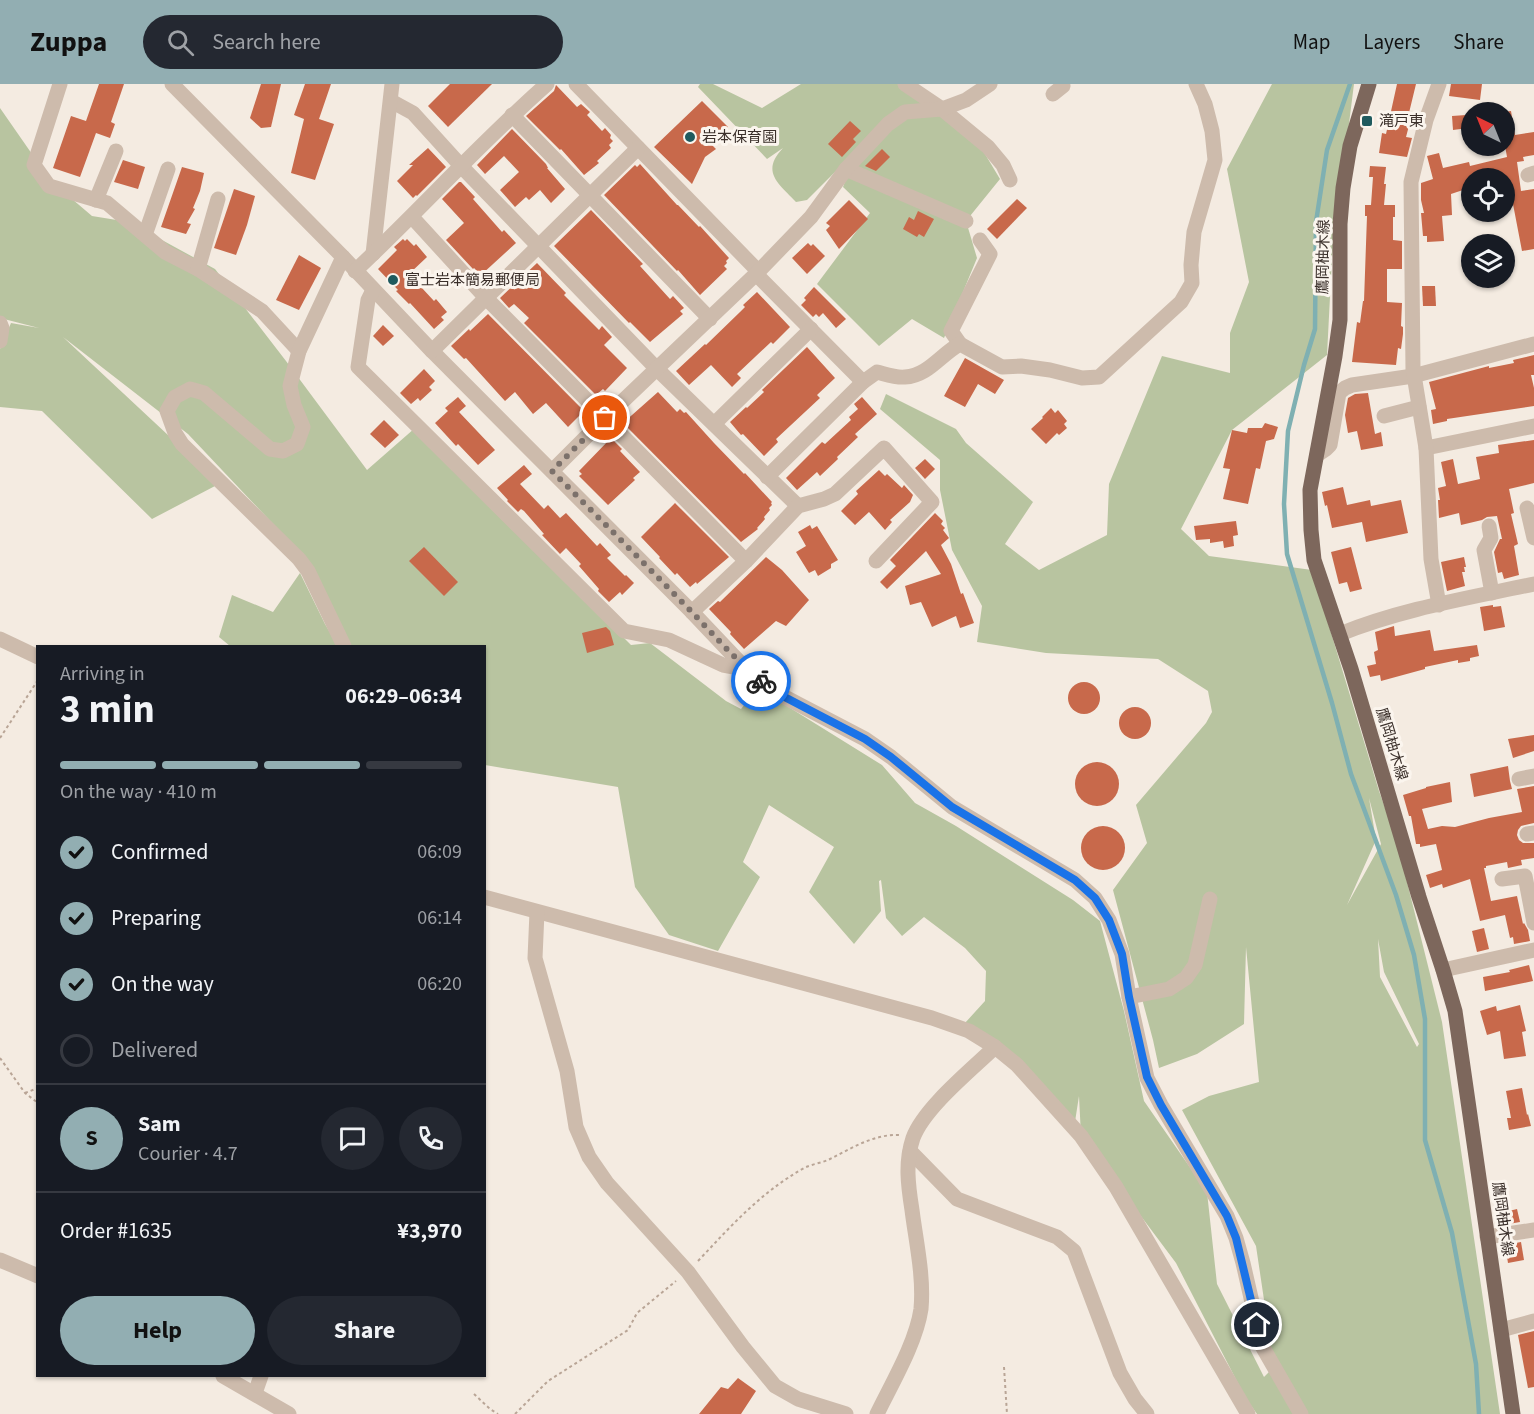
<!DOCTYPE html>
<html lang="en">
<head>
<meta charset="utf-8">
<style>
	:root { --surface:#171b24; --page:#242831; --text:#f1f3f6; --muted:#9ea1a6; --line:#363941; --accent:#92aeb2 }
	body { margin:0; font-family:"Source Sans 3","Noto Sans JP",sans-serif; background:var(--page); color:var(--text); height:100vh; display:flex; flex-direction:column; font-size:22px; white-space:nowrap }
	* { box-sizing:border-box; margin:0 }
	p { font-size:20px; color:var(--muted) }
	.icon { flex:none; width:33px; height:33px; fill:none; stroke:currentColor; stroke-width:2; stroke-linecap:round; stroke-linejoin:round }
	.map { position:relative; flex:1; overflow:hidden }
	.side { position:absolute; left:36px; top:561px; width:450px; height:732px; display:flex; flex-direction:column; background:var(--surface); border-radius:0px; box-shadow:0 2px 4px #0004 }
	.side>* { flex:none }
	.needle { width:39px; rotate:317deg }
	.buttons { position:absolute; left:1461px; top:18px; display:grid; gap:12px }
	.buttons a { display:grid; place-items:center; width:54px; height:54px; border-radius:50%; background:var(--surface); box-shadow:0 2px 4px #0004; font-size:30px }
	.pin { position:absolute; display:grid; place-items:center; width:51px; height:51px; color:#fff; margin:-26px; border:3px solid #fff; border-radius:50%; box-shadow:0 2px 6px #0007 }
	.courier { position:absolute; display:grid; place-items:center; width:60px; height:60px; margin:-30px; border:4px solid #1a73e8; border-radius:50%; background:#fff; color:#222; box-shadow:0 2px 8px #0007 }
	.head em { font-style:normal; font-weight:700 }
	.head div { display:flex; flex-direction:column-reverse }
	.head { display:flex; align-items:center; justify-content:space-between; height:102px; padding:0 24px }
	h1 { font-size:39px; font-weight:700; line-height:45px }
	.bar { display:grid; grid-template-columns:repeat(4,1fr); gap:9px 6px; align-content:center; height:72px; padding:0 24px }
	.bar i { height:8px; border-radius:4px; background:var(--line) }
	.bar .selected { background:var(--accent) }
	.bar p { grid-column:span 4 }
	.line { display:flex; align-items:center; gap:15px; padding:0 24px; border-top:2px solid var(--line) }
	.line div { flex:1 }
	.round { display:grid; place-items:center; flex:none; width:63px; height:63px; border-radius:32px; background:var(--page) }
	ol { padding:0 24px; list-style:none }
	li { display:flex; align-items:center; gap:18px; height:66px }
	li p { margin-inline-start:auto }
	li .icon { padding:6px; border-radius:50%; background:var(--accent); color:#111; stroke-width:4 }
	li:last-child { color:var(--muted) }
	li i { width:33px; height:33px; border:3px solid var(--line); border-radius:50% }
	.button { display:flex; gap:12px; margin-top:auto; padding:12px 24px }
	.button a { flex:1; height:69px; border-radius:36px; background:var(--accent); color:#111; font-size:24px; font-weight:700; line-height:69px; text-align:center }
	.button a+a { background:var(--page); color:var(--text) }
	header { display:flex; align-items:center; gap:36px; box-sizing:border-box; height:84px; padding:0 30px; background:var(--accent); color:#111 }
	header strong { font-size:28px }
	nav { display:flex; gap:33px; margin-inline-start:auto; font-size:21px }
	.search { width:420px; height:54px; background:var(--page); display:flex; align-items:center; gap:15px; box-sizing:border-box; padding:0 21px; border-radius:33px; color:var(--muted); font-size:22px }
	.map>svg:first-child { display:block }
</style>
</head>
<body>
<header>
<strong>Zuppa</strong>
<div class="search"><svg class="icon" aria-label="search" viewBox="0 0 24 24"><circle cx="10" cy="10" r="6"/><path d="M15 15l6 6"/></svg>Search here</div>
<nav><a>Map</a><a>Layers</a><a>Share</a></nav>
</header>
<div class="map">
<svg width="1534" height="1330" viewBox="0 0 1534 1330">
	<rect width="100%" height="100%" fill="#f4ebe1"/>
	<g fill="#b8c4a0" fill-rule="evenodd">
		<path d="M700 0H713L762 24 801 0H902L982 65 1000 95 966 137 977 174 944 254 912 235 879 262 817 200 870 129 843 103 849 87 844 79 807 116 796 118C779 100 760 88 783 64L767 75 698 3Z"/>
		<path d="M1272 0H1354L1332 174 1327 271 1232 346 1181 445 1209 472 1312 486 1379 707 1397 758 1442 938 1500 1330H1257L1245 1313 1176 1179 1081 1052 1079 1012 1074 1044 965 939 985 917 986 887 965 864 924 833 902 852 886 834 881 796 879 797 881 827 854 860 809 808 834 763 769 721 743 778 760 793 718 867 669 851 635 803 618 703 485 681 484 562H346L310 479 188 350 63 253 184 366 215 402 152 435 42 327 0 323V265L11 239 39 244 0 234V24L41 83 65 109 92 132 129 138 215 185 286 277 367 386 415 344 631 561 650 559 726 617 741 625 758 604 882 681 915 719 956 742 1073 816 1100 837 1124 927 1144 1017 1207 1108 1217 1200 1264 1293 1274 1283 1256 1162 1182 1026 1209 1012 1259 998 1246 863 1244 940 1197 970 1159 984 1153 956 1113 806 1147 759 1136 721 1206 639 1212 628 1208 607 1158 575 1046 569 977 558 982 522 952 466 940 406V376L880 325 886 310 956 345 966 359 1033 418 1005 460 1039 486 1107 451 1109 400 1162 272 1230 289V249L1249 198 1227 85ZM1369 714 1381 760 1347 821 1376 756ZM1378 855 1384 888 1419 960 1417 963 1380 893Z"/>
		<path d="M300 489 325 540 338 562H230L219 553 232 511 273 528Z"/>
	</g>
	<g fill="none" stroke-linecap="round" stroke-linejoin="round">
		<path stroke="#7fb0b2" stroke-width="4.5" d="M1350 0 1327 66 1316 138 1315 245 1304 281 1288 347 1284 420 1287 470 1332 619 1351 690 1396 811 1414 871 1425 935V1056L1452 1149 1476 1280 1479 1330"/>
	</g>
	<g fill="#c8694b">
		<path d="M99 0H124L111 38 115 40 110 54 96 49 80 93 53 84 71 32 86 37Z"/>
		<path d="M261 0H281L271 43 261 44 250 34Z"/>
		<path d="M305 0H331L319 35 334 40 315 96 291 89 304 35 294 31Z"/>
		<path d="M450 0H492L448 43 428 22Z"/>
		<path d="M1397 0H1416L1408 33 1411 34 1406 53 1412 54 1407 73 1379 69 1382 49 1386 50Z"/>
		<path d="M1451 0H1482L1480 16 1449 12Z"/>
		<path d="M556 1 577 23 581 20 590 28 587 31 602 47 605 44 611 51 610 54 613 57 609 61 611 64 597 77 599 79 584 91 561 65 560 66 526 32 554 7Z"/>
		<path d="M702 17 728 43 711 60 716 65 705 73 692 100 654 63Z"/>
		<path d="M1511 27 1515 51 1534 48V71L1523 73 1524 77 1517 78 1521 107 1534 105V165L1522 167 1508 94H1472V103L1451 110 1452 131 1442 132 1444 157 1427 158V152H1423L1421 129H1424L1421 116V99L1433 95 1427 72 1439 69 1443 84 1469 78 1470 82 1507 73 1504 56V28Z"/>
		<path d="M1466 31 1468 44 1453 46 1452 32Z"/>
		<path d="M850 37 861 47 853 55 856 58 842 73 828 60Z"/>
		<path d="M512 45 546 80 548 84H547L565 105 551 119 540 106 529 116 526 113 515 123 500 106 519 88 504 72 485 90 477 81Z"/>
		<path d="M428 64 446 83 417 112 416 111 413 114 397 97 413 81H409Z"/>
		<path d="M882 65 890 73 876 87 865 82Z"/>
		<path d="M123 76 145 83 138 105 114 98Z"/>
		<path d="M640 80 677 121H678L699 143 700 142 729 174 726 177 727 179 724 182 727 185 700 211 678 186 677 187 604 111 635 81 637 83Z"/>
		<path d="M1370 82 1386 83 1384 100H1386L1384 121H1395V133H1393V156L1402 157V185H1387V218L1402 219 1401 242 1403 243V250L1401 265 1398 264 1396 281 1352 278 1357 238 1360 239 1363 217H1364L1367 132H1365V121H1371L1373 93H1369Z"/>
		<path d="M182 83 204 89 200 107 193 124 195 125 187 139 191 140 186 150 161 143Z"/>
		<path d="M459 98H461L475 113 473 115 502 148 504 146 516 159 481 191 474 184 473 185 446 156 464 139 442 115Z"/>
		<path d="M234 105 255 112 247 141 236 171 214 164Z"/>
		<path d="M1017 115 1027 124 997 155 987 145Z"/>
		<path d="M849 116 868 135 839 165 826 146 830 142 826 139Z"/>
		<path d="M591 126 643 180 640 182 670 215 673 212 684 224 680 227 683 230 650 258 630 238 629 239 554 162Z"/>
		<path d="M918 127 934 135 924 153 919 150 917 153 903 145 909 133 914 136Z"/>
		<path d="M403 155 405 157 407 155 414 162 416 160 427 173 409 190 434 217 436 215 447 228 441 233 444 236 434 245 410 219 409 220 396 207 398 206 378 185 397 166 394 163Z"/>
		<path d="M808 159 811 162 813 160 825 172 807 190 792 174Z"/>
		<path d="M299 171 321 184 299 226 276 216Z"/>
		<path d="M537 179 566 209 564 211 599 246 602 242 612 253 604 261 627 284 605 307 603 305 596 311 524 239 529 234 514 220 509 224 500 214Z"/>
		<path d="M1422 202H1435L1436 222H1423Z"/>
		<path d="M814 203 846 235 836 244 823 229 819 233 816 230 813 233 801 221 806 216 804 214Z"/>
		<path d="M757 208 790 243 773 260 771 258 737 290 741 294 732 303 711 281 689 301 676 287 705 260 706 261 740 228 745 223 743 221Z"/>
		<path d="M488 230 584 327 568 343 546 319 533 330 515 308 505 317 466 274 464 275 451 262 469 245 470 247Z"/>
		<path d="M383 241 394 252 383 262 373 252Z"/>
		<path d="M807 263 835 294 817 311 820 314 776 355 778 358 764 372 743 350 741 351 730 338 746 323 747 324 764 308 762 306Z"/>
		<path d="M1534 271V291H1531L1534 304V322L1447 335V337L1433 340 1431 326 1436 325 1429 298 1489 282V284L1514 279 1513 276Z"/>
		<path d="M965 274 1004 296 995 310 978 300 965 323 944 312Z"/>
		<path d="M424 285 435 297 429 303 432 306 420 317 418 314 411 320 400 309Z"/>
		<path d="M658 308 677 328 680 325 684 329 686 328 714 359 744 390 745 389 772 418 771 419 772 421 769 424 770 426 764 433 765 435 757 444 758 445 741 458 623 339Z"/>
		<path d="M1368 309 1375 350 1381 348 1383 362 1361 366 1357 347 1348 349 1345 331 1348 314 1355 310Z"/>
		<path d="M458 313 466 322 459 328 495 366 478 381 458 360 456 362 435 339 448 327 445 324Z"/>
		<path d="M862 313 877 330 855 350 858 353 837 373 838 375 820 392 817 388 797 406 786 394 822 358 825 360 851 336 849 333 858 325 854 320Z"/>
		<path d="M1051 324 1055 329 1058 326 1067 337 1064 340 1067 344 1059 351 1057 349 1046 360 1031 345 1043 334 1042 333Z"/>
		<path d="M384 336 399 351 385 364 370 350Z"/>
		<path d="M1265 339 1278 343 1274 355 1266 357 1260 385 1256 384 1248 420 1223 415 1230 385 1223 384 1232 346 1247 349 1248 344H1262Z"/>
		<path d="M611 354 622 365 620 367 640 388 633 394 635 396 608 421 579 392 582 390 579 387Z"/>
		<path d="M1534 356V399L1509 405 1514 429 1511 430 1518 460 1514 462 1519 491 1504 495 1502 488 1498 489 1494 468 1500 455H1502L1497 432 1487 433 1482 436 1461 441 1459 429 1439 434 1438 416H1440L1438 404 1446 402 1441 378 1453 375 1458 400 1480 395 1476 373 1499 369 1498 361Z"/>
		<path d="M925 375 935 385 925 395 915 384Z"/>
		<path d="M524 381 532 390 520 400 544 425 548 421 560 434 566 429 597 462 600 459 611 471 607 474 625 492 626 491 634 499 622 511 620 508 609 518 598 507 599 505 579 482 581 480 566 464 560 470 542 451 544 450 524 427 521 425 518 428 507 417 508 416 497 404Z"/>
		<path d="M879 386 885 392 887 390 902 404 904 401 913 411 910 418 890 436 892 438 885 446 869 428 855 441 841 427 858 410 856 407Z"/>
		<path d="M1343 403 1347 421 1370 416 1371 422 1401 416 1408 449 1366 458 1362 438 1332 444 1327 421 1325 422 1322 408Z"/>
		<path d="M675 419 729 473 697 500 696 498 690 503 677 489 675 491 659 474 660 473 641 453Z"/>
		<path d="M935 429 943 437 941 440 945 444 943 446 949 454 941 461 942 463 951 480 961 510 963 509 974 539 963 543 960 544 956 532 932 543 921 518 910 521 905 502 941 490 926 467 887 505 880 498 896 482 890 476Z"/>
		<path d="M1236 437 1238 451 1233 452 1234 462 1224 464 1223 457 1210 459V455L1196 456 1194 442Z"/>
		<path d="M810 441 812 445 817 442 838 476 831 480V484L818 492 815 486 809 489 796 468 806 462 798 448Z"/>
		<path d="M424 463 458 498 444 512 409 477Z"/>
		<path d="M1351 463 1362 505 1350 508 1347 498 1339 500 1331 468Z"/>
		<path d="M766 473 782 486 809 516 786 542 776 537 744 565 730 550 731 548 709 525 718 517 720 518Z"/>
		<path d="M1464 473 1466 483H1464L1465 488H1462L1465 502 1447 507 1441 478Z"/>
		<path d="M1493 521V523L1501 522 1505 543 1484 547 1480 523Z"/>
		<path d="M1394 542 1395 552 1430 546 1434 567 1477 561 1479 572 1470 574V577L1458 579V576L1425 583V585L1381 597 1380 591 1370 593 1367 582 1376 580 1374 568 1378 566 1375 548Z"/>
		<path d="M606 543 610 547 614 561 587 569 582 549Z"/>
		<circle cx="1084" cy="614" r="16"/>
		<circle cx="1135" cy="639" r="16"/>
		<path d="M1534 651V667L1513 674 1508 655Z"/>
		<circle cx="1097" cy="700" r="22"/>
		<path d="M1508 682 1510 697 1512 705 1474 713 1470 690Z"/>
		<path d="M1450 698 1452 718 1422 725 1428 745 1442 742 1455 743 1489 734 1522 728 1517 705 1534 702V739L1521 742 1518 746 1517 751 1519 756 1523 759H1534V774L1521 776 1522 781 1508 784 1507 778 1486 782V784H1484L1491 817 1517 812 1523 840 1524 839 1528 846 1530 857 1514 860 1513 853 1510 854 1505 831 1480 837 1470 795 1443 804 1442 800 1430 804 1426 791 1442 786 1436 760 1420 763V760H1416L1411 732H1409L1403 711 1426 704V703Z"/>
		<circle cx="1103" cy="764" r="22"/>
		<path d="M1484 844 1489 865 1477 868 1472 847Z"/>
		<path d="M1529 881 1533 897 1485 907 1483 893 1510 888 1509 886Z"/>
		<path d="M1520 921 1526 947 1522 948 1526 972 1504 975 1500 947 1487 951 1480 927 1496 922 1497 927Z"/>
		<path d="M1522 1004 1527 1031 1528 1030 1531 1042 1509 1046 1507 1034H1511L1506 1007Z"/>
		<path d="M1517 1125 1520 1138 1503 1141 1501 1129Z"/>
		<path d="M1521 1158 1524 1176 1508 1179 1505 1161Z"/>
		<path d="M1534 1247V1303L1528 1304 1518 1251Z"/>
		<path d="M738 1294 756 1307 741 1330H699L721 1303 728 1305Z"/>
	</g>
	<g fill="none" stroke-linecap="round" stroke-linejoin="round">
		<g stroke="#b9a596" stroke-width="2" stroke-dasharray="3 3" stroke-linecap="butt">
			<path d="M0 654 38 596"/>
			<path d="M0 974 25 1009 38 1019"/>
			<path d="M25 1009 38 1004"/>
			<path d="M698 1177C732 1141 760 1109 804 1084 812 1080 822 1079 830 1075 852 1064 874 1050 899 1051"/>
			<path d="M1004 1283 1007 1330"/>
			<path d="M474 1310 490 1325 498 1330"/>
			<path d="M515 1330 548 1297 628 1246 637 1229 676 1197"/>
		</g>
		<g stroke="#cdbbac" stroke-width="15">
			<path d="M60 0 34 81 49 102 107 119 165 168 198 185 262 227 299 267"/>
			<path d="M172 0 343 173 432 267 692 528 746 585 775 608 865 655 891 673 952 723 1075 796 1095 814 1109 836 1122 870 1129 913 1147 994 1161 1021 1227 1132 1236 1154 1243 1179 1262 1262 1301 1330"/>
			<path d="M576 0 758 187"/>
			<path d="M905 0 942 25 988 63 1003 81 1010 96"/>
			<path d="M1053 10 1063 2 1061 0"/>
			<path d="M391 17 413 29 462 83 657 285 798 422"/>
			<path d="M512 31 710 235"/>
			<path d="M846 85 966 137"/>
			<path d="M1528 91 1534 89"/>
			<path d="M96 116 116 67"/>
			<path d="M412 133 486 214 746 477"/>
			<path d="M145 151 168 85"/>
			<path d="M373 170 392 0"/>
			<path d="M343 173 299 267 294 286 290 302 294 321 303 343 297 360 283 367 270 365 204 309 190 305 175 313 167 327 175 349 182 360 299 475 308 487 344 562"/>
			<path d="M198 185 218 115"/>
			<path d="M355 187C420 126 480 59 547 0"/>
			<path d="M756 190 863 298"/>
			<path d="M373 206 368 216 358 283 624 547 669 556 723 581 745 585"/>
			<path d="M0 239 2 244 0 257"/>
			<path d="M960 260 951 247 990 170 980 156"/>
			<path d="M432 267 638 64"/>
			<path d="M1384 332 1419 323"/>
			<path d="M714 340 811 245"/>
			<path d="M1426 364 1534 342"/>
			<path d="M1317 371 1326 365 1330 361 1339 309 1345 304 1352 301 1413 292 1534 260"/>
			<path d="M552 387 605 334 756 190 811 133 846 85 888 40 905 28 942 25 966 16 990 0"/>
			<path d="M767 393 863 298 877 288C885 290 896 294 905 293 928 292 941 270 960 260L1002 283 1021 282 1050 286 1082 294 1099 293 1181 218 1192 199 1191 181 1194 148 1215 76 1212 47 1205 20 1196 0"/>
			<path d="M1527 424 1534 454"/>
			<path d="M1489 442 1491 454 1484 466 1492 509"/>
			<path d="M1439 521 1431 475 1426 364 1413 285 1411 98 1426 36 1439 0"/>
			<path d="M692 528 746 477 798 422 824 415 835 410 884 364 932 418 876 477"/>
			<path d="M1340 550C1401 525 1469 514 1534 500"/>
			<path d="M0 555 38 573"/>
			<path d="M1519 695 1534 692"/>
			<path d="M1527 750 1534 749"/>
			<path d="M1502 795 1525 792 1534 839"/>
			<path d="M484 813 932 934 969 947 995 963 1017 981 1081 1052 1116 1103 1248 1330"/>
			<path d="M537 828 535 874 567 987 576 1043 589 1073 607 1099 688 1188 743 1263 775 1302 798 1315 846 1330"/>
			<path d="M1443 886 1534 866"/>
			<path d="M1129 913 1169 905 1186 894 1195 881 1210 815"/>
			<path d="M910 1067 957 1115 1057 1153 1074 1167 1120 1289 1135 1315 1147 1330"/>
			<path d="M1487 1153 1534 1146"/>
			<path d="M0 1176 38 1192"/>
			<path d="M1501 1246 1534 1237"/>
			<path d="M223 1292 289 1330"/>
			<path d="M255 1309 261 1292"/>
			<path d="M877 1330C892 1299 916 1259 921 1225 924 1192 916 1158 912 1126 908 1101 905 1078 913 1054 924 1024 971 986 995 963"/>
		</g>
		<path stroke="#7d675c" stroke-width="15" d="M1369 0 1350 62 1343 104 1340 140V236L1335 272 1310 406 1311 446 1314 476 1351 585 1419 813 1443 886 1455 927 1513 1330"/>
	</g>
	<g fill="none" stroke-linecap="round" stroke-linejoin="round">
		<path stroke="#7c716b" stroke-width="6" stroke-dasharray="0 10.8" d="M605 334 552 387C596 431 639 474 682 518 709 545 732 573 761 597"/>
		<path stroke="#1a73e8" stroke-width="8" d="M761 597 775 608 865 655 891 673 952 723 1075 796 1095 814 1109 836 1122 870 1129 913 1147 993 1161 1021 1227 1132 1236 1154 1257 1241"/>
	</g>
	<g fill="#1f5a5e" stroke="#fbf5ee" stroke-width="2">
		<rect x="1361" y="31" width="12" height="12" rx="3"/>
		<circle cx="690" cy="53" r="6"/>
		<circle cx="393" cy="196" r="6"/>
	</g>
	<g text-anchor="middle" stroke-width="6" stroke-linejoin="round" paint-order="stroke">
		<g font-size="15" fill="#3b302b" stroke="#fbf5ee" text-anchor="start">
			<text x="1379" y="42">滝戸東</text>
			<text x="702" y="58">岩本保育園</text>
			<text x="405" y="201">富士岩本簡易郵便局</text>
		</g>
		<g font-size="15" fill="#3b302b" stroke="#fbf5ee">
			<text transform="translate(1323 173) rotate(-89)" y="5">鷹岡柚木線</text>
			<text transform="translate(1392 660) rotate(73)" y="5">鷹岡柚木線</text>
			<text transform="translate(1503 1135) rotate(82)" y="5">鷹岡柚木線</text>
		</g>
	</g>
</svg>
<div class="buttons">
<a><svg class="needle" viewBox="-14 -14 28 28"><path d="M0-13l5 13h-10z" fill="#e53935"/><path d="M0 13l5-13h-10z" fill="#9ea1a6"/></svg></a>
<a><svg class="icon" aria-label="locate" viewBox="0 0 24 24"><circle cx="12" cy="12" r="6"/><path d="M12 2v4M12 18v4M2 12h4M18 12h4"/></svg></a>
<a><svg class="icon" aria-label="layers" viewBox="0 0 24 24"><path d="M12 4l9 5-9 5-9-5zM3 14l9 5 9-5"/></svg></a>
</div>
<div class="pin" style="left:605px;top:334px;background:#ea580c"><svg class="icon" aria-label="bag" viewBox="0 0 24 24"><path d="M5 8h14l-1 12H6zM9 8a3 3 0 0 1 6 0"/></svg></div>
<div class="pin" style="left:1257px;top:1241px;background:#1f2937"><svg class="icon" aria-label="home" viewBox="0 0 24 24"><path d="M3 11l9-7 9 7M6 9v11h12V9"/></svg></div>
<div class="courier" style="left:761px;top:597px"><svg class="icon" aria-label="bike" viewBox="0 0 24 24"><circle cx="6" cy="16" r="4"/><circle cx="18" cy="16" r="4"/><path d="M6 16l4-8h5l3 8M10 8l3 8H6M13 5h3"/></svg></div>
<section class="side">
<div class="head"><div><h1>3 min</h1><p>Arriving in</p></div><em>06:29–06:34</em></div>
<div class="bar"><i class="selected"></i><i class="selected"></i><i class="selected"></i><i></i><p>On the way · 410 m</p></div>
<ol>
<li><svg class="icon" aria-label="check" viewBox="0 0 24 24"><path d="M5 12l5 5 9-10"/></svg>Confirmed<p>06:09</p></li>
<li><svg class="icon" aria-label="check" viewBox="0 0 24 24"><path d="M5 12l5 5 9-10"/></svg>Preparing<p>06:14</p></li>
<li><svg class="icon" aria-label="check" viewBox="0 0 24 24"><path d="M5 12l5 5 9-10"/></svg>On the way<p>06:20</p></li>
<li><i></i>Delivered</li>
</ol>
<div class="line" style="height:108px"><b class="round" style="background:var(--accent);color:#111">S</b><div><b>Sam</b><p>Courier · 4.7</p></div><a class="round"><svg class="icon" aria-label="chat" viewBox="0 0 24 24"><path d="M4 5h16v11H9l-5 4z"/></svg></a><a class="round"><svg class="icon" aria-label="phone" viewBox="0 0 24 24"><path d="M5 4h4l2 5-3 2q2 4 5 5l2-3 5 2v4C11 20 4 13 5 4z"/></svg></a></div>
<div class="line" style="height:78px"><div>Order #1635</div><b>¥3,970</b></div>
<div class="button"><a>Help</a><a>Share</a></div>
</section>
</div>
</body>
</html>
